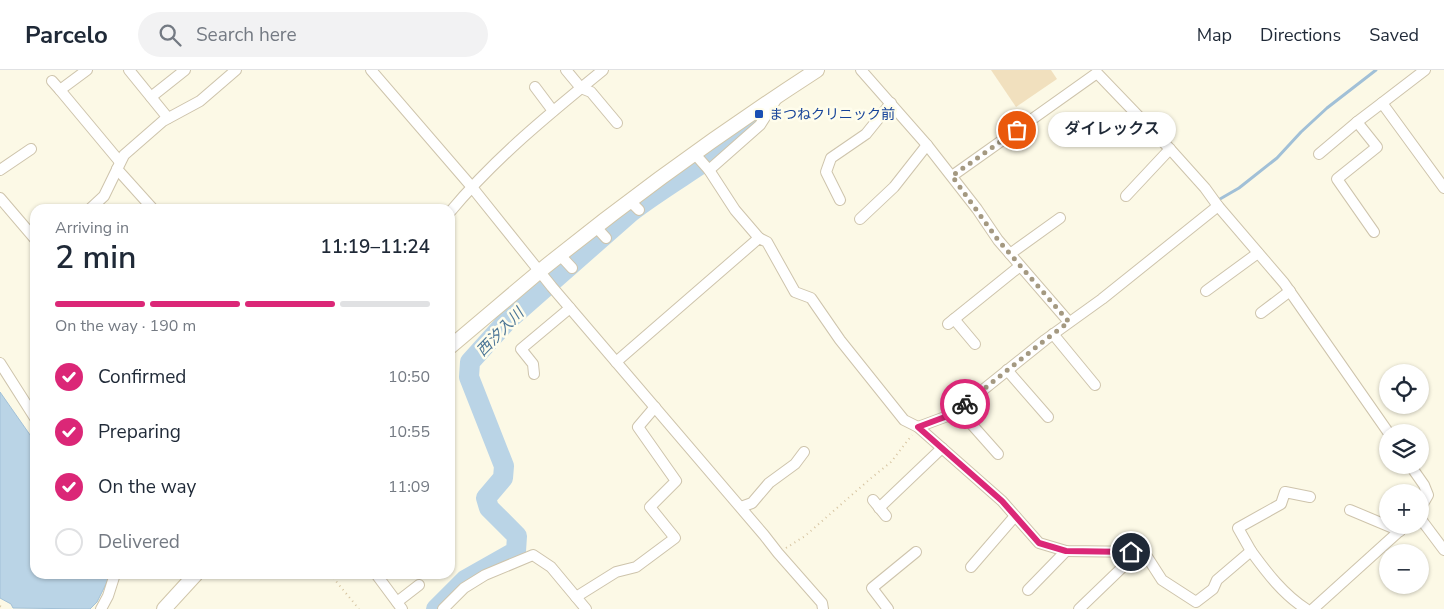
<!DOCTYPE html>
<html lang="en">
<head>
<meta charset="utf-8">
<style>
	:root { --surface:#fff; --page:#f2f2f3; --text:#1f2937; --muted:#747a83; --line:#e0e1e3; --accent:#db2777 }
	body { margin:0; font-family:"Nunito Sans","Noto Sans JP",sans-serif; background:var(--page); color:var(--text); height:100vh; display:flex; flex-direction:column; font-size:19px; white-space:nowrap }
	* { box-sizing:border-box; margin:0 }
	p { font-size:16px; color:var(--muted) }
	.icon { flex:none; width:28px; height:28px; fill:none; stroke:currentColor; stroke-width:2; stroke-linecap:round; stroke-linejoin:round }
	.map { position:relative; flex:1; overflow:hidden }
	.drawer { position:absolute; left:30px; top:134px; width:425px; height:375px; display:flex; flex-direction:column; background:var(--surface); border-radius:15px; box-shadow:0 1px 4px #0004 }
	.drawer>* { flex:none }
	.fabs { position:absolute; left:1379px; top:294px; display:grid; gap:10px }
	.fabs a { display:grid; place-items:center; width:50px; height:50px; border-radius:50%; background:var(--surface); box-shadow:0 1px 4px #0004; font-size:25px }
	.pin { position:absolute; display:grid; place-items:center; width:42px; height:42px; color:#fff; margin:-21px; border:2px solid #fff; border-radius:50%; box-shadow:0 1px 5px #0007 }
	.courier { position:absolute; display:grid; place-items:center; width:50px; height:50px; margin:-25px; border:4px solid #db2777; border-radius:50%; background:#fff; color:#222; box-shadow:0 1px 6px #0007 }
	.bubble { position:absolute; height:35px; border-radius:18px; background:var(--surface); box-shadow:0 1px 4px #0004; font-size:16px; font-weight:600; line-height:35px; text-align:center }
	.overview em { font-style:normal; font-weight:600 }
	.overview div { display:flex; flex-direction:column-reverse }
	.overview { display:flex; align-items:center; justify-content:space-between; height:85px; padding:0 25px }
	h1 { font-size:32px; font-weight:600; line-height:38px }
	.bar { display:grid; grid-template-columns:repeat(4,1fr); gap:8px 5px; align-content:center; height:60px; padding:0 25px }
	.bar i { height:6px; border-radius:4px; background:var(--line) }
	.bar .active { background:var(--accent) }
	.bar p { grid-column:span 4 }
	ol { padding:0 25px; list-style:none }
	li { display:flex; align-items:center; gap:15px; height:55px }
	li p { margin-inline-start:auto }
	li .icon { padding:5px; border-radius:50%; background:var(--accent); color:#fff; stroke-width:4 }
	li:last-child { color:var(--muted) }
	li i { width:28px; height:28px; border:2px solid var(--line); border-radius:50% }
	header { display:flex; align-items:center; gap:30px; box-sizing:border-box; height:70px; padding:0 25px; background:var(--surface); border-bottom:1px solid var(--line) }
	header strong { font-size:24px }
	nav { display:flex; gap:28px; margin-inline-start:auto; font-size:18px }
	.search { width:350px; height:45px; background:var(--page); display:flex; align-items:center; gap:12px; box-sizing:border-box; padding:0 18px; border-radius:28px; color:var(--muted); font-size:19px }
	.map>svg:first-child { display:block }
</style>
</head>
<body>
<header>
<strong>Parcelo</strong>
<div class="search"><svg class="icon" aria-label="search" viewBox="0 0 24 24"><circle cx="10" cy="10" r="6"/><path d="M15 15l6 6"/></svg>Search here</div>
<nav><a>Map</a><a>Directions</a><a>Saved</a></nav>
</header>
<div class="map">
<svg width="1444" height="539" viewBox="0 0 1444 539">
	<rect width="100%" height="100%" fill="#fcf9e6"/>
	<path fill="#bad4e6" stroke="#a1c0d7" d="M0 322 35 372V504H111L97 532 90 539 13 538 11 534 0 528Z"/>
	<g fill="none" stroke-linecap="round" stroke-linejoin="round">
		<path stroke="#a1c0d7" stroke-width="3" d="M1220 129 1239 118 1277 88 1301 62 1327 38 1376 0"/>
		<path stroke="#bad4e6" stroke-width="20" d="M436 539 465 510 516 481 517 466 489 438 486 428 503 408 504 396 469 307 470 292 506 252 631 142C670 112 715 89 752 56"/>
	</g>
	<path fill="#f1e0be" d="M991 0H1051L1057 9 1016 37Z"/>
	<g fill="none" stroke-linecap="round" stroke-linejoin="round">
		<g stroke="#cec4ac" stroke-width="12">
			<g id="street">
				<path d="M87 0 60 20 120 92"/>
				<path d="M129 0 168 48"/>
				<path d="M371 0 471 116 552 217 764 465 778 483 822 533 823 539"/>
				<path d="M566 0 581 18 591 22 617 53"/>
				<path d="M861 0 927 75 977 139 998 170 1069 252"/>
				<path d="M1425 0 1382 33 1444 118"/>
				<path d="M52 11 60 20"/>
				<path d="M535 17 553 41"/>
				<path d="M151 27 185 0"/>
				<path d="M1357 52 1377 77 1337 109 1374 162"/>
				<path d="M694 83 709 100 735 140 759 168"/>
				<path d="M1319 84 1357 52 1382 33"/>
				<path d="M117 99 153 139"/>
				<path d="M0 100 31 79"/>
				<path d="M709 100 760 55 777 28"/>
				<path d="M952 106 1097 3 1170 79 1205 118 1218 136 1284 213 1388 362"/>
				<path d="M1126 126 1170 79"/>
				<path d="M0 128 35 169"/>
				<path d="M840 130 826 102 831 88 866 64 891 33"/>
				<path d="M630 131 639 140"/>
				<path d="M90 139 104 126 124 85 163 51 200 31 236 0"/>
				<path d="M450 142C495 88 549 44 603 0"/>
				<path d="M860 149 894 117 927 75"/>
				<path d="M596 157 606 168"/>
				<path d="M1010 184 1060 148"/>
				<path d="M560 185 572 198"/>
				<path d="M1206 221 1258 183"/>
				<path d="M1261 243 1290 221"/>
				<path d="M954 249 975 274"/>
				<path d="M948 254 1020 196"/>
				<path d="M1053 264 1095 315"/>
				<path d="M616 292 759 168 767 172 795 222 811 228 840 270 904 350 918 357 1002 431 1039 473 1066 481 1144 482 1162 510 1196 532 1213 519 1217 510 1251 481C1267 503 1283 524 1306 539"/>
				<path d="M0 293 35 348"/>
				<path d="M1007 300 1048 347"/>
				<path d="M534 304 533 294 521 279 570 238"/>
				<path d="M958 339 998 384"/>
				<path d="M918 357 953 344 1045 270 1102 229 1218 136"/>
				<path d="M1410 395 1424 415 1428 425 1420 439"/>
				<path d="M873 430 886 446"/>
				<path d="M741 437 752 433 769 413 795 394 804 382"/>
				<path d="M879 438 942 378"/>
				<path d="M1350 440 1400 461"/>
				<path d="M1420 448 1444 480"/>
				<path d="M1251 481 1238 458 1281 434 1285 422 1310 427"/>
				<path d="M971 497 1015 446"/>
				<path d="M376 504 402 539"/>
				<path d="M1028 520 1066 481"/>
				<path d="M576 527 586 539"/>
				<path d="M397 532 419 515"/>
				<path d="M101 539 108 526 115 504"/>
				<path d="M443 539 464 518 485 505 533 485 551 497 576 527 616 502 636 497 675 468 650 437 676 411 638 357 655 337"/>
				<path d="M888 539 872 518 916 482"/>
				<path d="M1079 539 1131 489V482"/>
				<path d="M1313 539 1406 455"/>
			</g>
		</g>
		<g stroke="#d1c6a9" stroke-width="16">
			<g id="secondary">
				<path d="M450 277C480 252 510 226 540 201 629 129 721 62 817 0"/>
				<path d="M164 539 196 504"/>
			</g>
		</g>
		<g stroke="#d6c4a1" stroke-width="2" stroke-dasharray="1 4" stroke-linecap="butt">
			<path d="M786 478 805 466 870 409 891 392 912 365"/>
			<path d="M330 504 359 539"/>
			<path d="M0 536 4 539"/>
		</g>
		<use href="#street" stroke="#fff" stroke-width="10"/>
		<use href="#secondary" stroke="#fff" stroke-width="14"/>
	</g>
	<g fill="none" stroke-linecap="round" stroke-linejoin="round">
		<path stroke="#a49981" stroke-width="5" stroke-dasharray="0 9" d="M965 334 1045 270 1069 252 998 170 952 106 1017 60"/>
		<path stroke="#db2777" stroke-width="6" d="M965 334 953 344 918 357 1002 431 1039 473 1066 481 1131 482"/>
	</g>
	<rect fill="#1a4fb4" stroke="#fffdec" stroke-width="2" x="754" y="39" width="10" height="10" rx="2.5"/>
	<g text-anchor="middle" stroke-width="5" stroke-linejoin="round" paint-order="stroke">
		<g font-size="14" fill="#164399" stroke="#fffdec" text-anchor="start">
			<text x="769" y="49">まつねクリニック前</text>
		</g>
		<g font-size="15" font-style="italic" fill="#4b7596" stroke="#fffdec">
			<text transform="translate(500 262) rotate(-46)" y="5">西汐入川</text>
		</g>
	</g>
</svg>
<div class="fabs">
<a><svg class="icon" aria-label="locate" viewBox="0 0 24 24"><circle cx="12" cy="12" r="6"/><path d="M12 2v4M12 18v4M2 12h4M18 12h4"/></svg></a>
<a><svg class="icon" aria-label="layers" viewBox="0 0 24 24"><path d="M12 4l9 5-9 5-9-5zM3 14l9 5 9-5"/></svg></a>
<a>+</a>
<a>−</a>
</div>
<div class="pin" style="left:1017px;top:60px;background:#ea580c"><svg class="icon" aria-label="bag" viewBox="0 0 24 24"><path d="M5 8h14l-1 12H6zM9 8a3 3 0 0 1 6 0"/></svg></div>
<div class="pin" style="left:1131px;top:482px;background:#1f2937"><svg class="icon" aria-label="home" viewBox="0 0 24 24"><path d="M3 11l9-7 9 7M6 9v11h12V9"/></svg></div>
<div class="courier" style="left:965px;top:334px"><svg class="icon" aria-label="bike" viewBox="0 0 24 24"><circle cx="6" cy="16" r="4"/><circle cx="18" cy="16" r="4"/><path d="M6 16l4-8h5l3 8M10 8l3 8H6M13 5h3"/></svg></div>
<div class="bubble" style="left:1048px;top:42px;width:128px">ダイレックス</div>
<section class="drawer">
<div class="overview"><div><h1>2 min</h1><p>Arriving in</p></div><em>11:19–11:24</em></div>
<div class="bar"><i class="active"></i><i class="active"></i><i class="active"></i><i></i><p>On the way · 190 m</p></div>
<ol>
<li><svg class="icon" aria-label="check" viewBox="0 0 24 24"><path d="M5 12l5 5 9-10"/></svg>Confirmed<p>10:50</p></li>
<li><svg class="icon" aria-label="check" viewBox="0 0 24 24"><path d="M5 12l5 5 9-10"/></svg>Preparing<p>10:55</p></li>
<li><svg class="icon" aria-label="check" viewBox="0 0 24 24"><path d="M5 12l5 5 9-10"/></svg>On the way<p>11:09</p></li>
<li><i></i>Delivered</li>
</ol>
</section>
</div>
</body>
</html>
